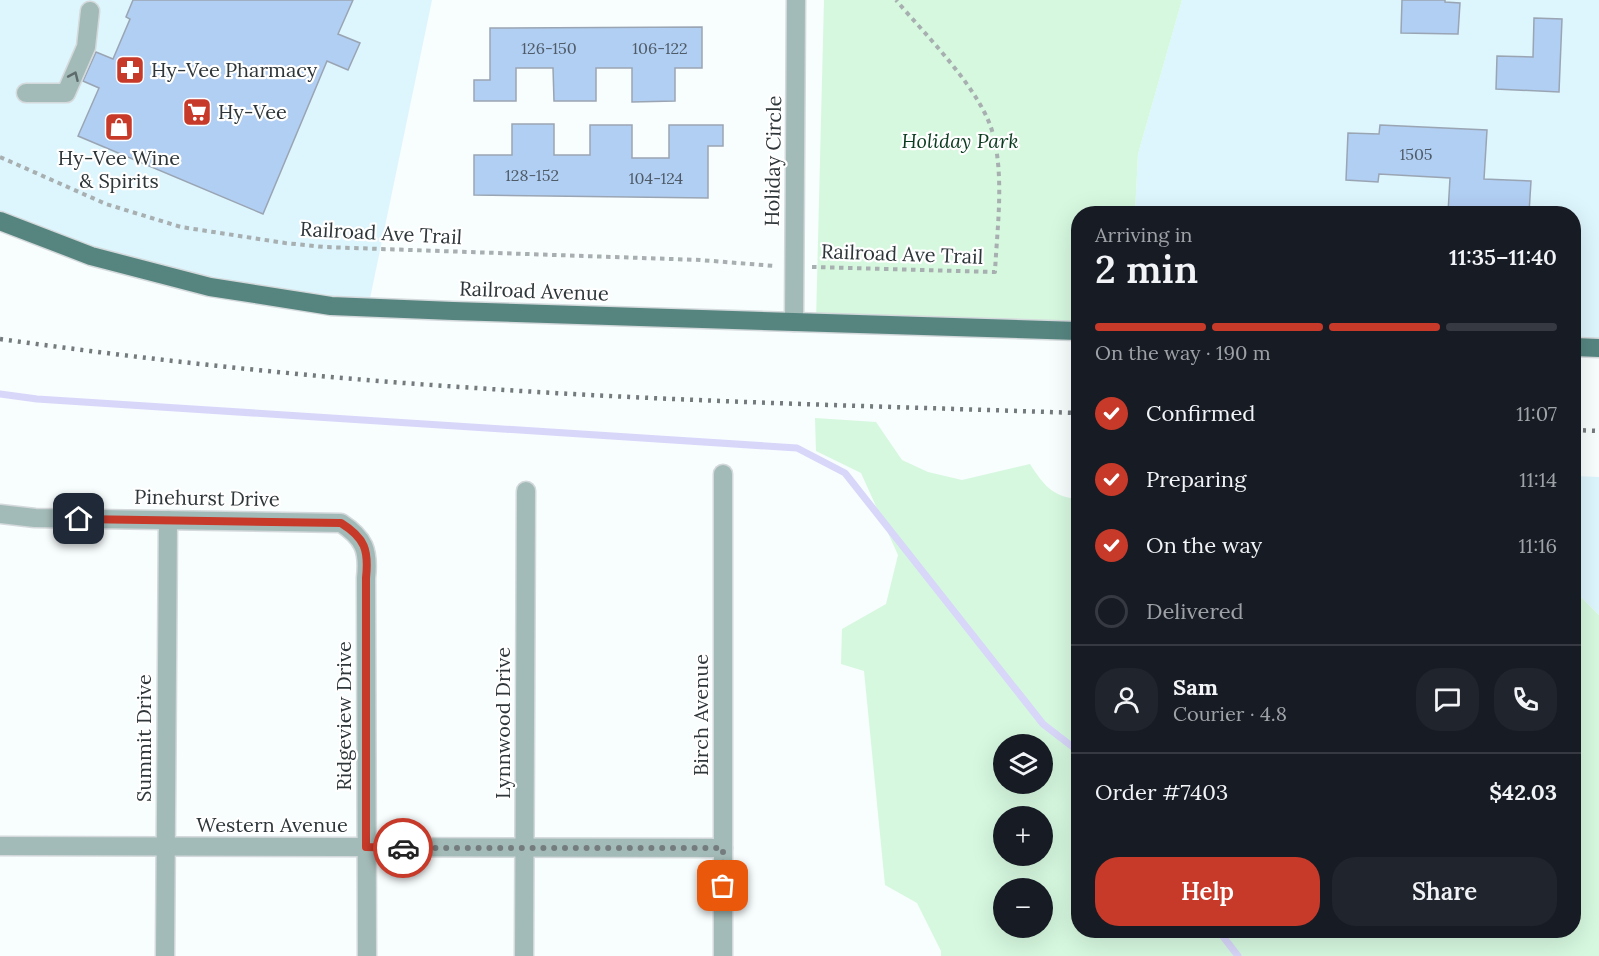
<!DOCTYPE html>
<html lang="en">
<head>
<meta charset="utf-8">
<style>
	:root { --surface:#171b24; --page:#20242c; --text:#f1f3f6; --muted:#9ea1a6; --line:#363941; --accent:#c73a2a }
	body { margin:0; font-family:Lora,serif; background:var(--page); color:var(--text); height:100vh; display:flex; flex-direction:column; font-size:22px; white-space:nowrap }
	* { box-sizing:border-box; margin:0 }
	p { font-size:20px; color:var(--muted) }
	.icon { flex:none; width:33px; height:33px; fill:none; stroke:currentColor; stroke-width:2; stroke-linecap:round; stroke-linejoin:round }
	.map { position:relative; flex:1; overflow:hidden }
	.sheet { position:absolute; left:1071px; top:206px; width:510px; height:732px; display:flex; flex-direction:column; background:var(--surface); border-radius:24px; box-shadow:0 6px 24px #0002 }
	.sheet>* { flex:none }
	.tools { position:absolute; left:993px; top:734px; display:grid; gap:12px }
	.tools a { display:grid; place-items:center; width:60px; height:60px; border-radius:50%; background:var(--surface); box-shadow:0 6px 24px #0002; font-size:30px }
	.pin { position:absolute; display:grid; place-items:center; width:51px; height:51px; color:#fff; margin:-26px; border-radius:12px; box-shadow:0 3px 9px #0006 }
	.courier { position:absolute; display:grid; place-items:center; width:60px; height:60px; margin:-30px; border:4px solid #c73a2a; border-radius:50%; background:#fff; color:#222; box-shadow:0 2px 8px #0007 }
	.headline em { font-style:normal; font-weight:600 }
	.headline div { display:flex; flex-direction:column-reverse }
	.headline { display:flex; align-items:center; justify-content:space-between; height:102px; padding:0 24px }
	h1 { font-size:39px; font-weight:600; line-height:45px }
	.bar { display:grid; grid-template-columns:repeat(4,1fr); gap:9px 6px; align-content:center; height:72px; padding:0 24px }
	.bar i { height:8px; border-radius:4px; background:var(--line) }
	.bar .on { background:var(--accent) }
	.bar p { grid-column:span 4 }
	.line { display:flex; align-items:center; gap:15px; padding:0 24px; border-top:2px solid var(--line) }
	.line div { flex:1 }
	.round { display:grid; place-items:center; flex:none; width:63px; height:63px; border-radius:24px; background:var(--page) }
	ol { padding:0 24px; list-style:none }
	li { display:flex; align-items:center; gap:18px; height:66px }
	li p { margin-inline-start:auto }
	li .icon { padding:6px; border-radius:50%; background:var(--accent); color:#fff; stroke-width:4 }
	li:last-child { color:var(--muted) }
	li i { width:33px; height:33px; border:3px solid var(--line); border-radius:50% }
	.cta { display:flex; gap:12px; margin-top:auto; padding:12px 24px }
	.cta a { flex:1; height:69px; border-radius:24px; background:var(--accent); color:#fff; font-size:24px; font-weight:600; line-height:69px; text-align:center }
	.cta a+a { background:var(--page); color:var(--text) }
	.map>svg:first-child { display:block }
</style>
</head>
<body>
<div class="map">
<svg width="1599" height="956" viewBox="0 0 1599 956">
	<rect width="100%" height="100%" fill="#f8fdfe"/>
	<g fill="#ddf5fd">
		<path d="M0 0H432L368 308 210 287 0 221Z"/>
		<path d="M1182 0H1599V351L1574 350V213H1135L1138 154Z"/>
		<path d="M1574 476 1599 477V615L1574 590Z"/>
	</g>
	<g fill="#d6f8df" fill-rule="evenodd">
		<path d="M824 0H1182L1138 154 1135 213H1078V331L816 322Z"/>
		<path d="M815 418 876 422 902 460 928 472 962 480 1030 464C1043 484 1052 497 1078 499V930H1574V590L1599 615V956H941V951L917 903 885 885 864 671 841 664 842 629 886 604 898 555 861 473 816 451ZM1004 744H1042V783H1004ZM1004 816H1042V855H1004ZM1004 888H1042V927H1004Z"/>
	</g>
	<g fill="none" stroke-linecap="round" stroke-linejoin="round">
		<g stroke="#d8d6f9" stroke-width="7">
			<path d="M0 394 37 399 797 448 845 473 1043 724 1078 751"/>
			<path d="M1218 930 1238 956"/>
		</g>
	</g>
	<g fill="#b1cef3" stroke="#9aa5b3" stroke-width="1.5">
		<path d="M133 0H353L338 34 360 43 348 70 327 61 263 214 78 136 99 88 83 81 96 52 113 59 130 19 126 17Z"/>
		<path d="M1402 0H1445V2L1460 3 1458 34 1401 33Z"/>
		<path d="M1534 18 1562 19 1559 92 1496 89 1497 56 1533 57Z"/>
		<path d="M702 27V68H675V101L632 102V68H596V101H554L553 68H516V101H474V80H490V28Z"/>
		<path d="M512 124H554V155H590V125H632V158H669V125H723V146H708V198L474 195V155H512Z"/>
		<path d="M1380 125 1487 130 1484 179 1531 181 1529 213H1448L1450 178 1379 174 1378 182 1346 180 1348 133 1379 134Z"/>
	</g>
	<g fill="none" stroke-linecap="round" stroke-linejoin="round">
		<g stroke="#d4d9db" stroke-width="21">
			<g id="minor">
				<path d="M26 93H66L86 47 90 11"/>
				<path d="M794 322 796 0"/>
				<path d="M0 514 35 518 341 523C364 538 369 550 366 578L367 956"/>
				<path d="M0 846 723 848"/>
				<path d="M165 956 168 520"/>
				<path d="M524 956 526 491"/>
				<path d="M723 956V474"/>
			</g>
		</g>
		<g stroke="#d4d9db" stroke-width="21">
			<g id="major">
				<path d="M0 221 91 256 210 287 331 306 453 311 1078 331"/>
				<path d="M1574 347 1599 348"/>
			</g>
		</g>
		<g stroke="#a8afb0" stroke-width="4" stroke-dasharray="4.5 4.5" stroke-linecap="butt">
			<path d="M0 157 106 204 181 227 285 243 324 247 700 260 775 266"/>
			<path d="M812 267 995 272C997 229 1004 181 994 138 984 92 927 37 896 0"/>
		</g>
		<use href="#minor" stroke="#a3bbb8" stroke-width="18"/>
		<use href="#major" stroke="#568580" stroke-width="18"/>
		<g stroke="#747b7d" stroke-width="4.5" stroke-dasharray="3 6" stroke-linecap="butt">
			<path d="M0 339C158 361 317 378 476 388 676 402 878 406 1078 413"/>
			<path d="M1574 430 1599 431"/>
		</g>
	</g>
	<defs><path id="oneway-chevron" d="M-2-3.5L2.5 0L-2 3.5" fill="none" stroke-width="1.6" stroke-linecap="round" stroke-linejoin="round" transform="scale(1.5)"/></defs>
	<use stroke="#5d6b6c" href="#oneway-chevron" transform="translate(74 76) rotate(-66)"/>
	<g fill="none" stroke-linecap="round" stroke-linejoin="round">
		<path stroke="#757c7e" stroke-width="6" stroke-dasharray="0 10.8" d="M403 848H723V886"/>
		<path stroke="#c73a2a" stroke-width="8" d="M79 519 341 523C365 538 369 550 366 578V847L403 848"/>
	</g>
	<defs>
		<g id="pharmacy-square" transform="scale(1.5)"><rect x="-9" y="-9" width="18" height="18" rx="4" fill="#c73a2a" stroke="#fff"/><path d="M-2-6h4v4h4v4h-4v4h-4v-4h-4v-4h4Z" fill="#fff"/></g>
		<g id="supermarket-square" transform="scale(1.5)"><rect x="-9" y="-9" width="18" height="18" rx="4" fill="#c73a2a" stroke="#fff"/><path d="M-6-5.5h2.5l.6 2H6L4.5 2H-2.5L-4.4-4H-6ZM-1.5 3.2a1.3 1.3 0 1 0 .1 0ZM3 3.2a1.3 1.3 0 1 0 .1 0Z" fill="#fff"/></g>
		<g id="shop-square" transform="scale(1.5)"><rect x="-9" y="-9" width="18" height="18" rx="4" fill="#c73a2a" stroke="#fff"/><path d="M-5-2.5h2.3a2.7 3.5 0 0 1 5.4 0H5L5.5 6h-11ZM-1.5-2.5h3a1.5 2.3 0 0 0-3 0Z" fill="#fff"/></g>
	</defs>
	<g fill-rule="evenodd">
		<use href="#pharmacy-square" x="130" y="70"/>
		<use href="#supermarket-square" x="197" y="112"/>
		<use href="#shop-square" x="119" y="127"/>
	</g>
	<g text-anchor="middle" stroke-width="4.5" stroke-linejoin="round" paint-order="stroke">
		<g font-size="16" fill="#4f5c68">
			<text x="549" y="54">126-150</text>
			<text x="660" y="54">106-122</text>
			<text x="1416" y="160">1505</text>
			<text x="532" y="181">128-152</text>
			<text x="656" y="184">104-124</text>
		</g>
		<g font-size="20" fill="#2e3639" stroke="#fff" text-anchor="start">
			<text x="151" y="77">Hy-Vee Pharmacy</text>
			<text x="218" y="119">Hy-Vee</text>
			<text x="119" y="165" text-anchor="middle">Hy-Vee Wine<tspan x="119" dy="23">&amp; Spirits</tspan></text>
		</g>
		<g font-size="20" font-style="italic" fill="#0b3c20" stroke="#fff">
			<text x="960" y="148">Holiday Park</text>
		</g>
		<g font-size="20" fill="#2e3639" stroke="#fff">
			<text transform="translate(773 161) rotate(-89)" y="7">Holiday Circle</text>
			<text transform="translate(381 233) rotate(3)" y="7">Railroad Ave Trail</text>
			<text transform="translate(902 254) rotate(2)" y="7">Railroad Ave Trail</text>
			<text transform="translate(534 291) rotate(2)" y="7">Railroad Avenue</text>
			<text transform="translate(207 498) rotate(1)" y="7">Pinehurst Drive</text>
			<text transform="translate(701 715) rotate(-90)" y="7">Birch Avenue</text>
			<text transform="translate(344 716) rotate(-90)" y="7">Ridgeview Drive</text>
			<text transform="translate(503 723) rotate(-90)" y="7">Lynnwood Drive</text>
			<text transform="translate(144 738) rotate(-90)" y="7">Summit Drive</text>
			<text x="272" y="832">Western Avenue</text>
		</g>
	</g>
</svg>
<div class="tools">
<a><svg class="icon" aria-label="layers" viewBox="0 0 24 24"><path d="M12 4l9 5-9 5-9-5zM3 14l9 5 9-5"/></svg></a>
<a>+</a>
<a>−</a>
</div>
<div class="pin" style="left:723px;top:886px;background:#ea580c"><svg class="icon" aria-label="bag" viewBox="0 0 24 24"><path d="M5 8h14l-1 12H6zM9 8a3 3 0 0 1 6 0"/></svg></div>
<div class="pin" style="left:79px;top:519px;background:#1f2937"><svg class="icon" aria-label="home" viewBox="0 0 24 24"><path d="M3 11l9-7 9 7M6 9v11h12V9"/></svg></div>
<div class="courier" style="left:403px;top:848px"><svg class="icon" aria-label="car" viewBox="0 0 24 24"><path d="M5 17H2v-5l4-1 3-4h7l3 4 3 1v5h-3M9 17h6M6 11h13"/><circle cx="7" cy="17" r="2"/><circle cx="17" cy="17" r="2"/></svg></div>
<section class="sheet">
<div class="headline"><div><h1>2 min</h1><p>Arriving in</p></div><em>11:35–11:40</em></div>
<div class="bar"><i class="on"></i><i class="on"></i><i class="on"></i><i></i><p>On the way · 190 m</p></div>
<ol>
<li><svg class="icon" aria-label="check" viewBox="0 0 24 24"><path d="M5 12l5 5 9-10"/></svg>Confirmed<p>11:07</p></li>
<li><svg class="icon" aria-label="check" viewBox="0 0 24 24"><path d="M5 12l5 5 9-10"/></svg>Preparing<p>11:14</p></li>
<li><svg class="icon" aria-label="check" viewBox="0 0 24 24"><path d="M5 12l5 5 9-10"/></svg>On the way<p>11:16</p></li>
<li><i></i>Delivered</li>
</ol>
<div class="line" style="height:108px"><a class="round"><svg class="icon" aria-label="person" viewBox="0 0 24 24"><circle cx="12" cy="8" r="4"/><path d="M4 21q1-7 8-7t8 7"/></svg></a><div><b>Sam</b><p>Courier · 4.8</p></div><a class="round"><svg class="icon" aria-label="chat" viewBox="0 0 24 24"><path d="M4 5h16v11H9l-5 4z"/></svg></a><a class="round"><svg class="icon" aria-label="phone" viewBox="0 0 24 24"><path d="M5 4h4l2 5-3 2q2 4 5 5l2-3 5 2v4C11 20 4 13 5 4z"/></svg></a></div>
<div class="line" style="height:78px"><div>Order #7403</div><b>$42.03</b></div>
<div class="cta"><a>Help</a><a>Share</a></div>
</section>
</div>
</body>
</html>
